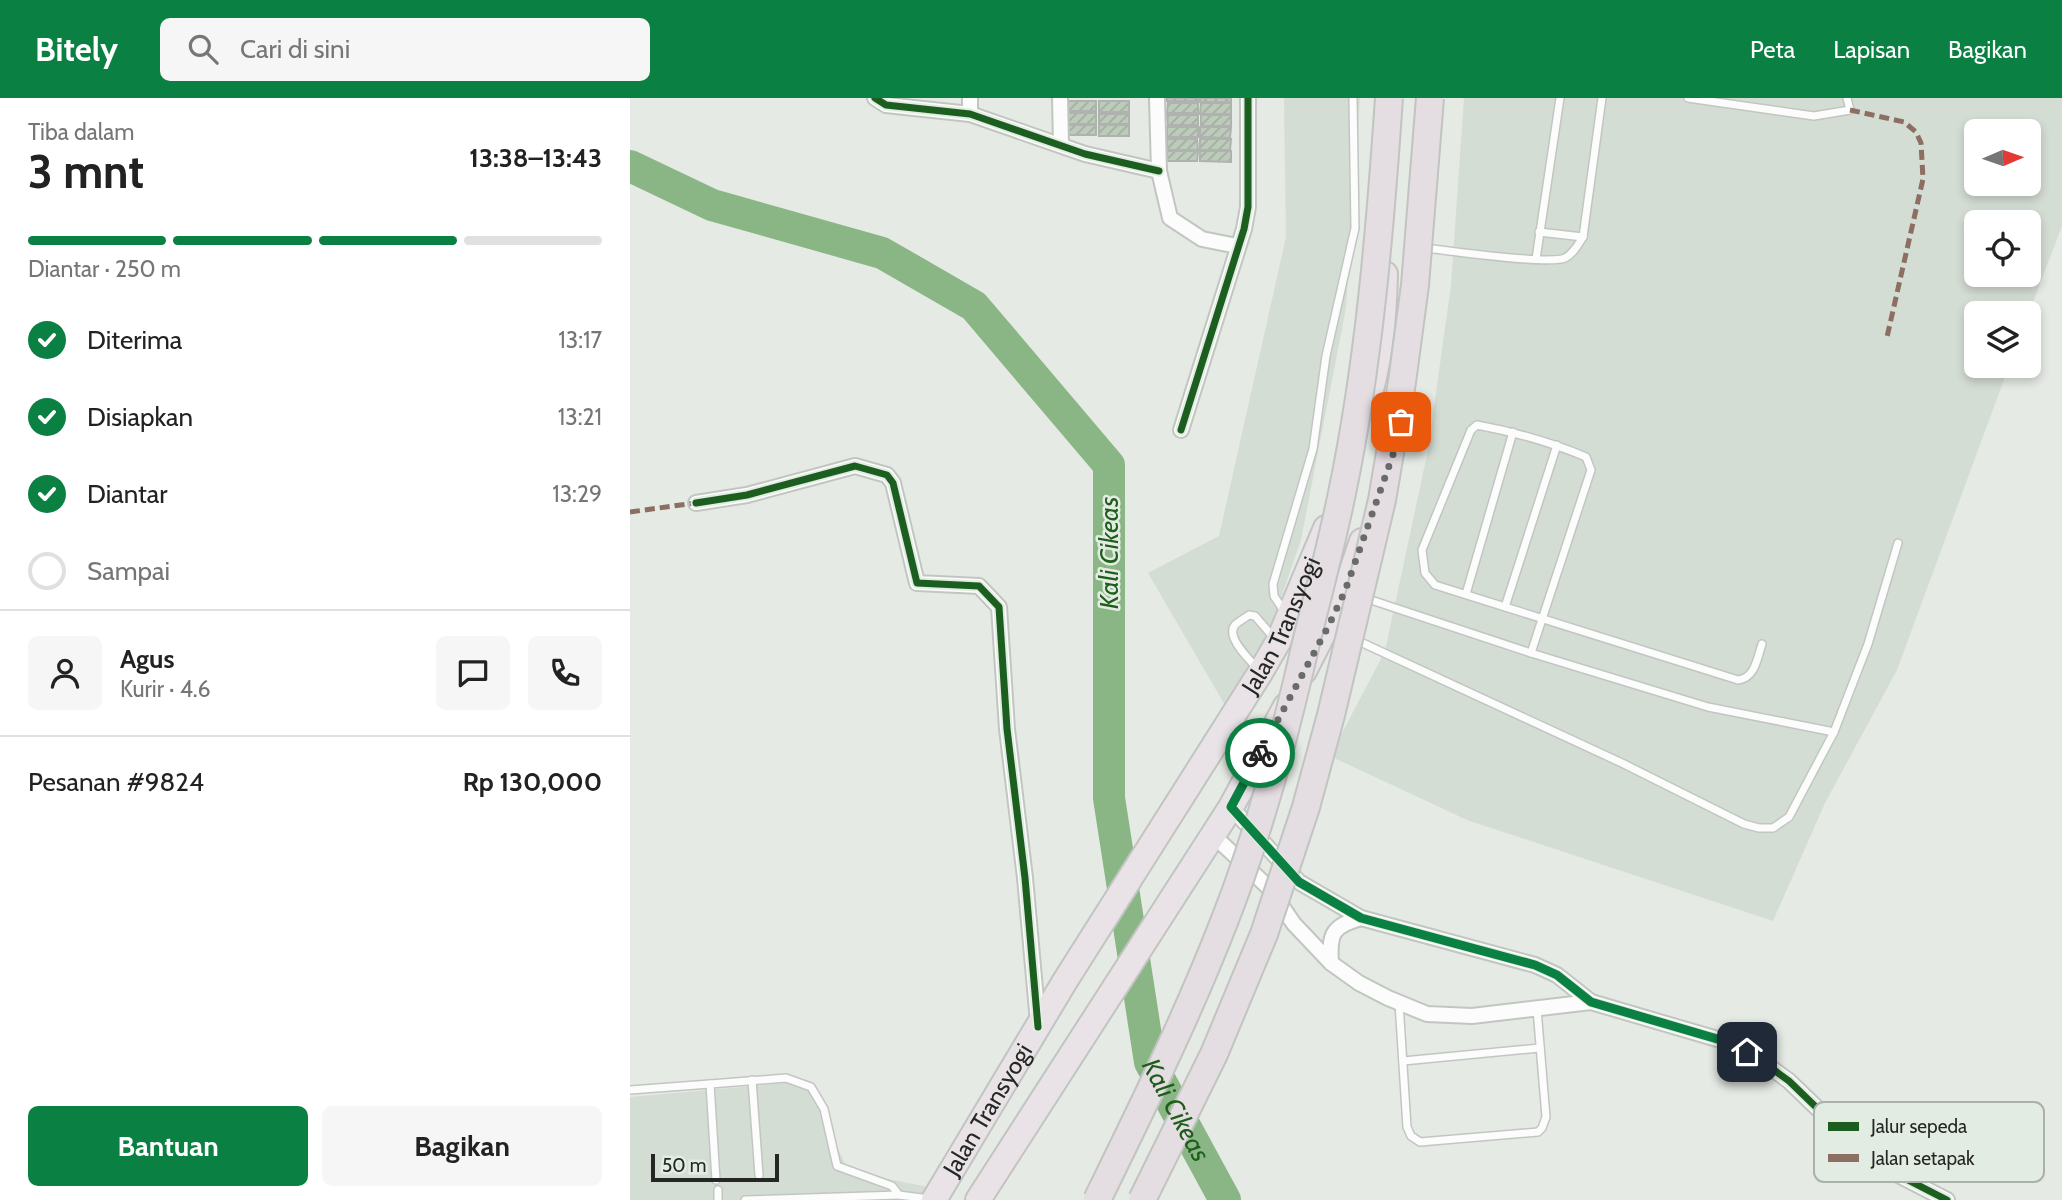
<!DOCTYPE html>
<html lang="id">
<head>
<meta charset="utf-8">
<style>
	:root { --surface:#fff; --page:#f6f6f6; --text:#222; --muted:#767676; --line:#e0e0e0; --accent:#0b8043 }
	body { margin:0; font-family:Cabin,sans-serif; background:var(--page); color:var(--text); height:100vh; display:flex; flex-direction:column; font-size:26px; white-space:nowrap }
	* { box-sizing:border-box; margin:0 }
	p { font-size:23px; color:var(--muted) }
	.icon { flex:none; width:38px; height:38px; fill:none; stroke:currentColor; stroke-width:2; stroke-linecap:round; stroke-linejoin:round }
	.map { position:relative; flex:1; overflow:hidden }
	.details { display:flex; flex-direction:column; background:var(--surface); width:630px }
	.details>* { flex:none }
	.needle { width:46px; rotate:88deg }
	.controls { position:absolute; left:1334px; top:21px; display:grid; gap:14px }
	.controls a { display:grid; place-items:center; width:77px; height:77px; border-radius:10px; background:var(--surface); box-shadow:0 4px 10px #0003; font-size:35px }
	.scale { position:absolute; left:21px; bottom:18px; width:128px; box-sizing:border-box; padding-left:7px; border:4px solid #242723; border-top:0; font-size:19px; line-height:24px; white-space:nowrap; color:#242723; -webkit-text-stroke:5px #e3ece2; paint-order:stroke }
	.pin { position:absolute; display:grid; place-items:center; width:60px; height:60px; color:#fff; margin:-30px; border-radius:14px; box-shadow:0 4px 10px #0006 }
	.courier { position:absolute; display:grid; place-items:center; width:70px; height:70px; margin:-35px; border:5px solid #0b8043; border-radius:50%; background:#fff; color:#222; box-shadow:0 2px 9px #0007 }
	.headline em { font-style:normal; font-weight:700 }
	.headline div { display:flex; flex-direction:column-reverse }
	.headline { display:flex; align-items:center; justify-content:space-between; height:119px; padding:0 28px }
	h1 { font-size:46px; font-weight:700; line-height:52px }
	.bar { display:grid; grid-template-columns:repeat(4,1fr); gap:10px 7px; align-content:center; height:84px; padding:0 28px }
	.bar i { height:9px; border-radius:5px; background:var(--line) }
	.bar .current { background:var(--accent) }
	.bar p { grid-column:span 4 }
	.line { display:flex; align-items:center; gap:18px; padding:0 28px; border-top:2px solid var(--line) }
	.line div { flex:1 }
	.round { display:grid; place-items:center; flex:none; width:74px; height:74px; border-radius:10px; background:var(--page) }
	ol { padding:0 28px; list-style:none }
	li { display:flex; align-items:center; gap:21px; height:77px }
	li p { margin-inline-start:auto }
	li .icon { padding:7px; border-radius:50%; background:var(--accent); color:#fff; stroke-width:4 }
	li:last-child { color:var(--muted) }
	li i { width:38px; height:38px; border:4px solid var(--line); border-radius:50% }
	.action { display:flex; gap:14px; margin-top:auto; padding:14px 28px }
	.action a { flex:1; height:80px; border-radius:10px; background:var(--accent); color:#fff; font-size:28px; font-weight:700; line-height:80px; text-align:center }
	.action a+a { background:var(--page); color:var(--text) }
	header { display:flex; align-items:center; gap:42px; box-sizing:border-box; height:98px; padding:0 35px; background:var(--accent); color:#fff }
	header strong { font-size:33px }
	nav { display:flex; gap:38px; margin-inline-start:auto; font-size:24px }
	.search { width:490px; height:63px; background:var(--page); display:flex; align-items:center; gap:18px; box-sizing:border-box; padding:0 24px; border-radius:10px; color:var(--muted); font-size:26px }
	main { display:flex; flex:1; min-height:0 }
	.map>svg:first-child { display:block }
</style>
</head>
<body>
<header>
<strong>Bitely</strong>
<div class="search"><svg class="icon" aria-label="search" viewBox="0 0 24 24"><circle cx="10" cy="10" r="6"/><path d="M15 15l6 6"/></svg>Cari di sini</div>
<nav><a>Peta</a><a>Lapisan</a><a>Bagikan</a></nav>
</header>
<main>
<section class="details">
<div class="headline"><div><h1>3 mnt</h1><p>Tiba dalam</p></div><em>13:38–13:43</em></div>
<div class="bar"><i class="current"></i><i class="current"></i><i class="current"></i><i></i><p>Diantar · 250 m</p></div>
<ol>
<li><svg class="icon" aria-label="check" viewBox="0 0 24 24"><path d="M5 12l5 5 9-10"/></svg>Diterima<p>13:17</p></li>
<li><svg class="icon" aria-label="check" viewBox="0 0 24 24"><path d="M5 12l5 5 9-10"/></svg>Disiapkan<p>13:21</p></li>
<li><svg class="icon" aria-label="check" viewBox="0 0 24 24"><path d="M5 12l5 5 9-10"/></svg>Diantar<p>13:29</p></li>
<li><i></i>Sampai</li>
</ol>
<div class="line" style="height:126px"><a class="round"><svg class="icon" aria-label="person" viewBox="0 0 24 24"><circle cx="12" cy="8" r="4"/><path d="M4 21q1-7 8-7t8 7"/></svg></a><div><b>Agus</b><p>Kurir · 4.6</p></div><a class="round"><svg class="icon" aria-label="chat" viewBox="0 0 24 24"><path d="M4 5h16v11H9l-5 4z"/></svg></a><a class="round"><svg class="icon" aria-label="phone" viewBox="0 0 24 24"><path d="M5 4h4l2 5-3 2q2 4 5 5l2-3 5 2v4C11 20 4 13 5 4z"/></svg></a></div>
<div class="line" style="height:91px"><div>Pesanan #9824</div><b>Rp 130,000</b></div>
<div class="action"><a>Bantuan</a><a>Bagikan</a></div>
</section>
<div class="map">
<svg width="1432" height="1102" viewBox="0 0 1432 1102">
	<defs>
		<pattern id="building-hatch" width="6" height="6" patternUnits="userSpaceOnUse" patternTransform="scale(1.75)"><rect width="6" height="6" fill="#bdcbbb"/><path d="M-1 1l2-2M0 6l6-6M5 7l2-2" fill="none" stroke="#a2aea0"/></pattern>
	</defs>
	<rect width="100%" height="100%" fill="#e5eae4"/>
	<g fill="#d4ddd3" fill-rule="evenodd">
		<path d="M654 0H730L716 210 671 442 639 534 596 609 518 475 589 438 656 139Z"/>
		<path d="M834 0H1432V128L1398 217V215H1346V268H1379L1267 572 1195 705 1143 823 837 722 700 658 755 553 798 352 821 187ZM1346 33H1398V86H1346ZM1346 124H1398V177H1346Z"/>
		<path d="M178 983 218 1073 303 1090 295 1102H0V999Z"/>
	</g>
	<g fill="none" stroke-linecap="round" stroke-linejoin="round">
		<path stroke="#89b684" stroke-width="32" id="s1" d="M0 68 82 107 252 155 344 208 479 367V700L520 964 595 1102"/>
	</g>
	<g fill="url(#building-hatch)" stroke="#afb2af" stroke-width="2">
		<rect x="537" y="0" width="31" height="3"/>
		<rect x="570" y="0" width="31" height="4"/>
		<rect x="436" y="3" width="30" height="10"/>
		<rect x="469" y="3" width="30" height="11"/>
		<path d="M538 5H568V15H537Z"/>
		<path d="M571 5H601V16H570Z"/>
		<rect x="436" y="15" width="30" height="11"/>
		<rect x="469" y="16" width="30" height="10"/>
		<path d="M537 17H568V27H538Z"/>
		<rect x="571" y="17" width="30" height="11"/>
		<rect x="436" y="27" width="30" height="10"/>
		<rect x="469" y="27" width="30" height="11"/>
		<rect x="537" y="29" width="31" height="10"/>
		<path d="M570 29H601L600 40 570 39Z"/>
		<path d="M537 41H567L568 52H537Z"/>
		<path d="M570 41H601L600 52H570Z"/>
		<path d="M537 53H568L567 63H537Z"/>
		<path d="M570 53H601V64L570 63Z"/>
	</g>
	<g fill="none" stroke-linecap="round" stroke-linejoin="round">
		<g stroke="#c2c6c1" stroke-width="10">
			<g id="service">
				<path d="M1058 0 1184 18 1220 12 1217 0"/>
				<path d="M909 134 953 139 972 0"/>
				<path d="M796 150C820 153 918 167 935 160 943 156 948 147 953 139"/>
				<path d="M906 161 930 0"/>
				<path d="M836 496 883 334"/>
				<path d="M735 500 901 555 1078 609 1204 634"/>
				<path d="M875 509 927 347"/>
				<path d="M654 513 644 498 643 486 683 351 696 258 725 130 723 0"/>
				<path d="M724 541 994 666 1114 726 1129 730H1143L1159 719 1204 634 1238 546 1268 445"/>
				<path d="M901 555 961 372 956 359C920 344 885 334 847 327L841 332 792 452 795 475 805 487 1108 582C1125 580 1127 561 1132 546"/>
				<path d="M628 571C620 562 595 539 605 527 608 524 615 520 619 517L625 518 645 541"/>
				<path d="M769 905 777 1029 781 1038 790 1044 908 1034 912 1030 916 1019 907 911"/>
				<path d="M773 963 910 950"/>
				<path d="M122 982 129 1077"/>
				<path d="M0 992 80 986"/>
				<path d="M86 1082 80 986 156 980 181 989 194 1011 207 1068 262 1088 269 1097 299 1101"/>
				<path d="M88 1092V1102"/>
				<path d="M115 1102 269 1097"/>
			</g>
		</g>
		<g stroke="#c2c6c1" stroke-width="18">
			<g id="minor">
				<path d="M245 0 256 7 340 16 455 56 529 73"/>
				<path d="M340 0V16"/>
				<path d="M430 0 431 45"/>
				<path d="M527 0 529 73 540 120 572 141 607 148"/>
				<path d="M551 332 614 131 618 109V0"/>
				<path d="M66 405 117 397 225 368 257 377 263 385 287 485 349 488 369 509 377 631 395 780 408 924"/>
				<path d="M601 709 669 784 731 820 905 867 927 877 961 904 1101 945 1133 964 1159 983 1243 1064 1317 1102"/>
				<path d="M583 737 639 790 664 826 701 865 729 885 758 900 797 916 842 918 961 904"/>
				<path d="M701 865C699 836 702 828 731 820"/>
			</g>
		</g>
		<g stroke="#c1c4c1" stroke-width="28">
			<g id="trunk">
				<path d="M736 309C750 265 754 222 755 176"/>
				<path d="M674 573 715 493 732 443"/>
				<path id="s2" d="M304 1102 435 883 630 575 648 544 696 430"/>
				<path d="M348 1102 601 709 656 608"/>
			</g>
		</g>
		<use href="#service" stroke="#fbfcfb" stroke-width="7"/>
		<use href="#minor" stroke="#fbfcfb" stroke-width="14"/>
		<use href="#trunk" stroke="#e9e3e7" stroke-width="24"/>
		<g stroke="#c1c4c1" stroke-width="30" stroke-linecap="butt">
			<g id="motorway-bridge">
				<path d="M467 1102C512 1010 557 919 594 824 630 733 655 637 677 541 689 493 702 444 712 395 739 266 750 132 759 0"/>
				<path d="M512 1102 584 956 634 836 676 709 701 617 752 402 772 284 785 187 800 0"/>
			</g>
		</g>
		<use href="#motorway-bridge" stroke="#e4dde2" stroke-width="26"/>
		<g stroke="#8d6e63" stroke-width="5" stroke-dasharray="10 5" stroke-linecap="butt">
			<path d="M1220 12 1274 24 1286 34 1291 45 1293 81 1257 239"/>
			<path d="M0 414 72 404"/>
		</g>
		<g stroke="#e3ece2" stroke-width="11">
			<g id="cycleway">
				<path d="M245 0 256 7 340 16 455 56 529 73"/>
				<path d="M551 332 614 131 618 109V0"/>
				<path d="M66 405 117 397 225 368 257 377 263 385 287 485 349 488 369 509 377 631 395 780 408 929"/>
				<path d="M601 709 669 784 731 820 905 867 927 877 961 904 1101 945 1133 964 1159 983 1243 1064 1317 1102"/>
			</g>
		</g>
		<use href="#cycleway" stroke="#1b5e20" stroke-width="7"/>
	</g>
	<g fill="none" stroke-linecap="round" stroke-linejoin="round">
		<path stroke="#686b67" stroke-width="7" stroke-dasharray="0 12.6" d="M630 655 698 529 715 493 766 348 771 324"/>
		<path stroke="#0b8043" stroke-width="9" d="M630 655 601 709 669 784 731 820 905 867 927 877 961 904 1101 945 1117 954"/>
	</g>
	<g text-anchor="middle" stroke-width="5" stroke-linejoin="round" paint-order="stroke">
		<g font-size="24" fill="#242723" stroke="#e3ece2">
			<text dy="8" stroke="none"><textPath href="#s2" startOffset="672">Jalan Transyogi</textPath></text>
			<text dy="8" stroke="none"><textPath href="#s2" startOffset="105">Jalan Transyogi</textPath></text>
		</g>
		<g font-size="26" font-style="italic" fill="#1e5d1a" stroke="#e3ece2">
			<text transform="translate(479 455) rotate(-90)" y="9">Kali Cikeas</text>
			<text dy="9" stroke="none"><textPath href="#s1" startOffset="1237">Kali Cikeas</textPath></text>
		</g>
	</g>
	<rect x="1184" y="1004" width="230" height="80" rx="10" fill="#e3ece2" stroke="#aab1a9" stroke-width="2"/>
	<rect x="1198" y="1024" width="31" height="9" fill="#1b5e20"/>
	<rect x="1198" y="1056" width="31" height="8" fill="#8d6e63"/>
	<g font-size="19" fill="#242723">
		<text x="1241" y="1035">Jalur sepeda</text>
		<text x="1241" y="1067">Jalan setapak</text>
	</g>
</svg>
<div class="controls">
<a><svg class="needle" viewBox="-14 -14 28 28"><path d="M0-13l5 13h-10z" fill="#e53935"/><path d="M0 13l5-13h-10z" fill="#767676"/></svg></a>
<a><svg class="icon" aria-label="locate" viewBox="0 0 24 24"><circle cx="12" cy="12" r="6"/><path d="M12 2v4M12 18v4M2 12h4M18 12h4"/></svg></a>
<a><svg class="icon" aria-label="layers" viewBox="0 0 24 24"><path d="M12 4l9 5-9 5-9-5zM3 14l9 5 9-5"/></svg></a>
</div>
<div class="scale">50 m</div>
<div class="pin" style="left:771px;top:324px;background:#ea580c"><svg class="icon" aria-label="bag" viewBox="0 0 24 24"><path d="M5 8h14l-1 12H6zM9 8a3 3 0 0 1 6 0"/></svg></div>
<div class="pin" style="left:1117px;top:954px;background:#1f2937"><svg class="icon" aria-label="home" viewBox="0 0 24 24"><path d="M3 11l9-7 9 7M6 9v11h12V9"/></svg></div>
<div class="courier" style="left:630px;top:655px"><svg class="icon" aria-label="bike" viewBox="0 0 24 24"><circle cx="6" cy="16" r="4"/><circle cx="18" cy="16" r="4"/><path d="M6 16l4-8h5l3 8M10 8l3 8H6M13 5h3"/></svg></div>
</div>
</main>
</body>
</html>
